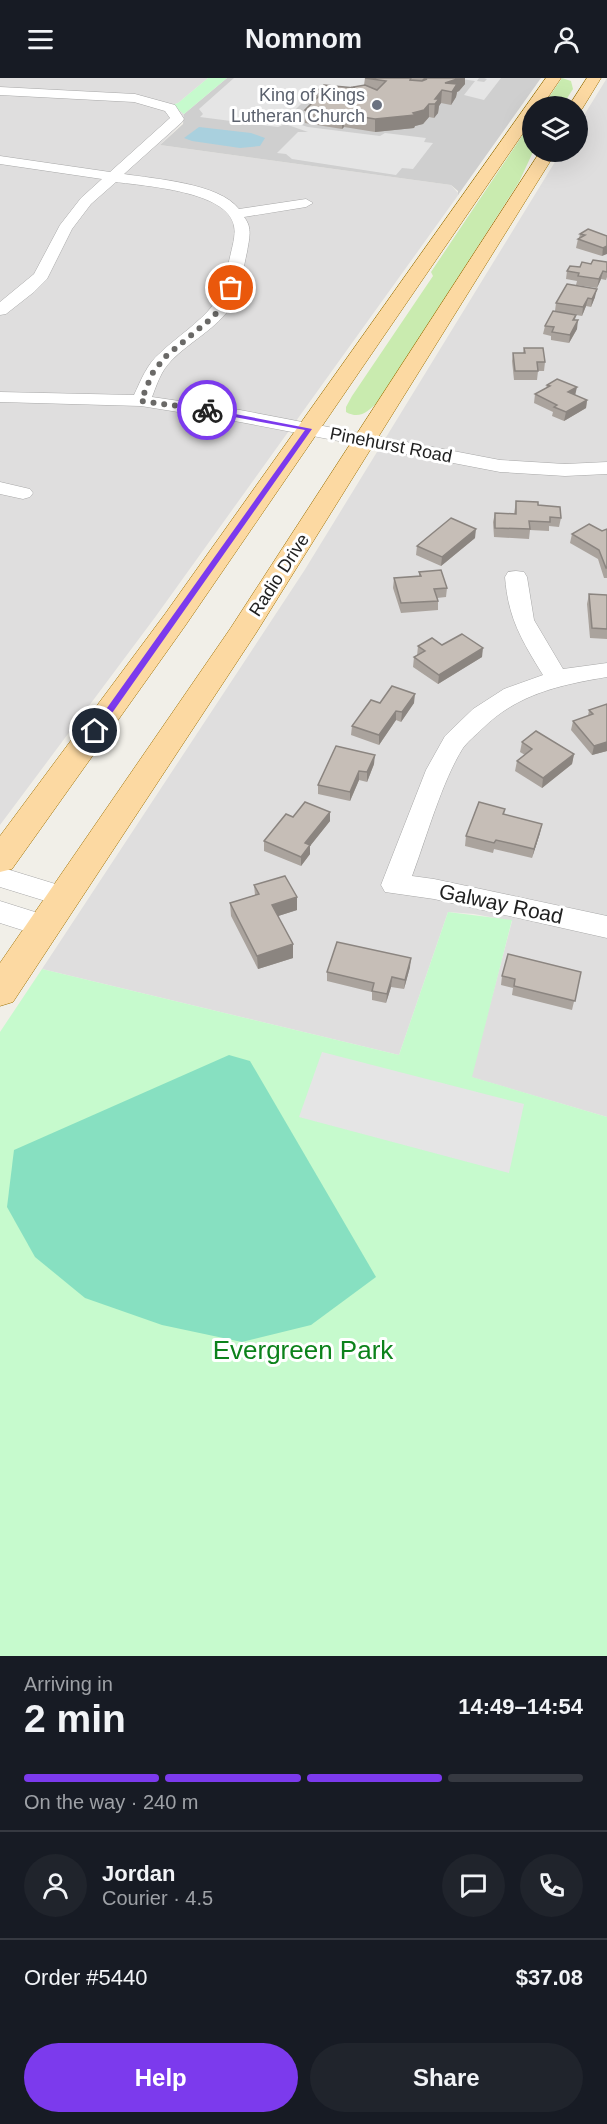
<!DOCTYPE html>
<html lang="en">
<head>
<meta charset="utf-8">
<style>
	:root { --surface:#171b24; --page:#20242c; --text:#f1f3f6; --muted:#9ea1a6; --line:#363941; --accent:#7c3aed }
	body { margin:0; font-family:Arial,sans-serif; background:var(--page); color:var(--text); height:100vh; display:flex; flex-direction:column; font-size:22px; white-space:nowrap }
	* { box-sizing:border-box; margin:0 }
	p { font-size:20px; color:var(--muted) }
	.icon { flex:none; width:33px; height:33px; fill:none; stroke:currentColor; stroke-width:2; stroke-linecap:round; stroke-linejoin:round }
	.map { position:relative; height:1578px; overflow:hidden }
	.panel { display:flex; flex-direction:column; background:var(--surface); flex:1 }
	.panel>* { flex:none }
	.buttons { position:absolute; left:522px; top:18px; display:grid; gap:12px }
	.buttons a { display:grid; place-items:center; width:66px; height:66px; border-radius:50%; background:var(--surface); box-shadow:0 6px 24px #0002; font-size:30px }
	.pin { position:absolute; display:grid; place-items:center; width:51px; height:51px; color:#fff; margin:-26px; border:3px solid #fff; border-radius:50%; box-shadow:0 2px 6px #0007 }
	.courier { position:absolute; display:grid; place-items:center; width:60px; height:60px; margin:-30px; border:4px solid #7c3aed; border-radius:50%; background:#fff; color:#222; box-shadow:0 2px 8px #0007 }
	.summary em { font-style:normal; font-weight:700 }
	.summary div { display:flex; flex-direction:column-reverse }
	.summary { display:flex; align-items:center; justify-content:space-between; height:102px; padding:0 24px }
	h1 { font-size:39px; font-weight:700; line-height:45px }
	.bar { display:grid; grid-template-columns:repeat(4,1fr); gap:9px 6px; align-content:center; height:72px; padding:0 24px }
	.bar i { height:8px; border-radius:4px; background:var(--line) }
	.bar .active { background:var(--accent) }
	.bar p { grid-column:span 4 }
	.line { display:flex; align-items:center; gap:15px; padding:0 24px; border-top:2px solid var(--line) }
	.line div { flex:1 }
	.round { display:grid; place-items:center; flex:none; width:63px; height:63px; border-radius:32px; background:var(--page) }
	.action { display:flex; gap:12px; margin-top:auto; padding:12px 24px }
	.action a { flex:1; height:69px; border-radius:36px; background:var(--accent); color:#fff; font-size:24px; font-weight:700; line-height:69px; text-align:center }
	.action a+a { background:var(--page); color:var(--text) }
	header { display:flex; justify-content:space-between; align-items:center; height:78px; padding:0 24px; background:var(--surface); font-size:27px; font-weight:700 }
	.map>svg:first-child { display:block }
</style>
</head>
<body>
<header><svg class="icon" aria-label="menu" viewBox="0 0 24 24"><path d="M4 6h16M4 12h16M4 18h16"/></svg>Nomnom<svg class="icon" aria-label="person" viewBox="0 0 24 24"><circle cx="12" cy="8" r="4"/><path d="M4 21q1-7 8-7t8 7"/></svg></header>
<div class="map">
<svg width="607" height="1578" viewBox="0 0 607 1578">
	<rect width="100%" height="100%" fill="#f1efe8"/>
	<g fill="#dfdede">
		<path d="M0 0H208L178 25 173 27 184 36V43L160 67 451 107 459 116 156 538 0 747Z"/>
		<path d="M607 0V1039L471 999 512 843 474 836 448 834 399 977 42 891 304 493 561 74H578V47Z"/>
	</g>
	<path fill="#cfcfcf" d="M227 0H541L458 117V113L451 107 160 67 183 46 184 36Z"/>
	<g fill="#c9ebaf">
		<path d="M562 0 571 3 573 11 562 28H543Z"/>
		<path d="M532 43 533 74 519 104 378 324C368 333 360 342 346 334V329L352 318 433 198 431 194Z"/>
	</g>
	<g fill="#c6facd">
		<path d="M208 0H227L184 36 172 27 178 25Z"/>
		<path d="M448 834 512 842 472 999 607 1039V1578H0V954L42 891 399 977Z"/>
	</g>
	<path fill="#87e0c1" d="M229 977 250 983 376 1199 311 1247 242 1264 162 1247 85 1220 35 1179 7 1129 14 1072Z"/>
	<g fill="#e5e5e5">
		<path d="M234 0H382L363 8 327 18 308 21 301 18 299 20 306 21 288 39 278 40 308 49 380 58 385 55 426 60 424 64 433 65 413 91 402 90 396 97 292 81 286 76 277 75 298 54H308L285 46 278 49 200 39 203 36 199 31Z"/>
		<path d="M455 0H479L477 3 484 4 487 1 484 0H501L484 22 464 17 475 3Z"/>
		<path d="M322 974 524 1026 509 1095 299 1039Z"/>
	</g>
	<path fill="#a9d0de" d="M199 49 251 55 265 60 260 68 240 70 192 63 184 60Z"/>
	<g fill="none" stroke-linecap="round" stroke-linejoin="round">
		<g stroke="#a8a8a8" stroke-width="1">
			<g id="minor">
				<path d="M0 9 135 16 175 27 184 41 182 44 124 96C155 101 219 105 239 131L306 121 313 125 306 129 244 139C253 150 249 161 247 174 243 191 241 211 232 227 217 251 190 263 171 283 161 293 157 306 152 319L240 332 500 382 565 386 607 384V396L565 398 500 394 240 344 141 328 0 324V314L134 317C141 302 147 286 160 275 178 258 198 246 214 226 225 214 226 194 230 179 232 169 236 158 234 148 228 113 144 108 116 104L91 126 72 151 47 201 34 214 6 236 0 237V224L34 196 60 147 81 120 102 101 0 86V78L110 94 170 40 165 33 134 24 0 17Z"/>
				<path d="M0 404 30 411 33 415 30 419 23 421 0 416Z"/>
				<path d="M516 493 524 494 527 499 534 542 563 591 607 585V599C560 607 517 616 482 651 476 657 468 663 463 670 442 703 426 761 412 798L434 801 607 838V860L434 821 385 814 381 807 426 692 445 658 473 631 504 611 543 597C522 563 508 540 505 499L508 494Z"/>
				<path d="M0 789 75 812 79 819 75 826 65 829 0 809Z"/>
				<path d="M0 823 54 840 58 848 54 856 44 859 0 845Z"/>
			</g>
		</g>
		<g stroke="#9e7100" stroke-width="1">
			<g id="major">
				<path d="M546 0H561L542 28H532V42L185 548 12 791 0 794V758L165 536Z"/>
				<path d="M587 0H601L582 31 578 32V28H569Z"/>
				<path d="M540 74H556L256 555 13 924 0 928V885L230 551Z"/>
			</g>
		</g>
		<use href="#minor" fill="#fff" fill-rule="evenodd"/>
		<use href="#major" fill="#fcd9a2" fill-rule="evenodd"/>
	</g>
	<g fill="#aaa39d">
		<path d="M365 0H465V6L459 13 457 14 456 19 451 27 441 25 439 28 438 35 434 40 429 39 423 46 415 48 414 50 375 54 344 49 342 51 305 45V32L314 23V15L353 10 364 7Z"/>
		<path d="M580 156 607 158 602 178 576 170 578 161 579 160Z"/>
		<path d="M607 184V199L606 202 601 201 597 210 576 207 577 203 566 201 567 193 591 186Z"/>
		<path d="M567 206 595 219 591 229 586 228 582 238 576 237 575 242 577 251 569 265 551 262V258L543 256 545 248 555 233 556 225Z"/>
		<path d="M524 270 545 284 544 293H538L537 302H514L512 283 513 275H523Z"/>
		<path d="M547 307 587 322 586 330 564 343 552 338 553 334 534 325 535 316 546 310Z"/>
		<path d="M516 423 538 427 561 440 559 449 549 448V453L530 452 529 461 494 459 493 444 495 435 514 436Z"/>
		<path d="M607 451V500H604L598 481 570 465 572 456 602 453Z"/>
		<path d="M475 460 441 488 416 477 417 468Z"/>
		<path d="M419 494 447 510 446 519 437 520 438 523V532L401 535 393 510 394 500 419 498Z"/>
		<path d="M589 516 607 517V561L590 560 587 526Z"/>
		<path d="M442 567 482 579 438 606 413 589 414 579 417 578 418 568Z"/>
		<path d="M380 625H414L401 644 396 642 379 667 351 657 352 648Z"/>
		<path d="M607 626V673L592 677 571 652 573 643 588 638 589 632Z"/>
		<path d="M522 664 574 676 572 686 542 710 515 693 517 683 525 677 520 674Z"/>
		<path d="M374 686 367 704 359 702 350 723 318 716V707Z"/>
		<path d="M505 731 504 737 540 755 532 780 494 771 493 775 465 768 466 758Z"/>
		<path d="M293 739 330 743 310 768V776L301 788 264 773V763Z"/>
		<path d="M254 807 297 832 278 838 293 866V880L258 891 231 838 230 825 255 817Z"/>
		<path d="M410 889 404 911 391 909 386 925 372 922V914L327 903V894Z"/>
		<path d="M581 894 572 932 512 917 513 910 501 907 502 898Z"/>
	</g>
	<g fill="#8b8580">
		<path d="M460 0H465V6L459 13 457 14 456 19 451 27 452 14 445 5Z"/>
		<path d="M442 12 441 25 439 28 438 35 434 40 435 21Z"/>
		<path d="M429 26V39L423 46 415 48 414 50 375 54V41Z"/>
		<path d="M344 36V49L342 51V38Z"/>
		<path d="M607 168V176L602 178 603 170Z"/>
		<path d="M603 193 601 201 597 210 599 201Z"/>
		<path d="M597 211 595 219 591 229 592 221Z"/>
		<path d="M588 220 586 228 582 238 583 229Z"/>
		<path d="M578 242 577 251 569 265 570 257Z"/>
		<path d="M577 309 575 318 568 314Z"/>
		<path d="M587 322 586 330 564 343 566 334Z"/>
		<path d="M476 451 475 460 441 488 442 479Z"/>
		<path d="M483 570 482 579 438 606 439 597Z"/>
		<path d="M415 616 414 625 401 644 402 634Z"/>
		<path d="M396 633V642L379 667V657Z"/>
		<path d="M607 664V673L592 677 594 668Z"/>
		<path d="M574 676 572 686 542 710 543 700Z"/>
		<path d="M375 677 374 686 367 704V694Z"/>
		<path d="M359 693V702L350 723V714Z"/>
		<path d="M330 734V743L310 768V776L301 788V779L305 765Z"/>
		<path d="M542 746 540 755 532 780 534 771Z"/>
		<path d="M297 819V832L272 840V827Z"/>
		<path d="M293 866V880L258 891 257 878Z"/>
		<path d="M411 880 410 889 404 911 405 902Z"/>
		<path d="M392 899 391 909 386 925 387 916Z"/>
	</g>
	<g fill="#c6beb7" stroke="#8b8580" stroke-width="1.5">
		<path d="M365 0H411L410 2 422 3 427 1H424L425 0H460L445 5 457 6 452 14 442 12 435 21H439L435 26H429L424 32 413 35 415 37 375 41 344 36 342 38 305 32 321 16 314 15 324 7 355 10 353 9 365 7 377 12 386 3Z"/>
		<path d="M588 151 607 158V168L603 170 578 161 585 157 580 156Z"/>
		<path d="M593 182 607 184V194L603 193 599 201 578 198 579 195 567 193 570 188 580 189 582 184 591 186Z"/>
		<path d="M567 206 597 211 592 221 588 220 583 229 556 225Z"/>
		<path d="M553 233 576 237 573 242H578L570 257 552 254 554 249 545 248Z"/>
		<path d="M524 270H543L545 284H537L538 293H515L513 275H525Z"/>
		<path d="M557 301 577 309 568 314 587 322 566 334 554 329 557 327 535 316 550 308 547 307Z"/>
		<path d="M516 423 538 424V427L560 429 561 440 550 439V444L529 443 530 451 495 450V435L516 436Z"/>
		<path d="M451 440 476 451 442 479 417 468Z"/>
		<path d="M589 446 602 453 607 451V490H606L599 472 572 456Z"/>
		<path d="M441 492 447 510 434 511 438 523 401 525 394 500 421 498 419 494Z"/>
		<path d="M589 516 607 517V551L592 550Z"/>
		<path d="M462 556 483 570 439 597 414 579 425 573 418 568 432 560 442 567Z"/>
		<path d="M392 608 415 616 402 634 396 633 379 657 352 648 371 622 380 625Z"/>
		<path d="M607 626V664L594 668 573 643 593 636 589 632Z"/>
		<path d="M536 653 574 676 543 700 517 683 532 671 522 664Z"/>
		<path d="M336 668 375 677 367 694 359 693 350 714 318 707Z"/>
		<path d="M305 724 330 734 305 765 310 767 301 779 264 763 286 736 293 739Z"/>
		<path d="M479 724 505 731 503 736 542 746 534 771 496 762 494 765 466 758Z"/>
		<path d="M285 798 297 819 272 827 293 866 257 878 230 825 259 816 254 807Z"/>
		<path d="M337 864 411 880 405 902 392 899 387 916 372 913 374 905 327 894Z"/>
		<path d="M508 876 581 894 575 923 514 908 515 901 502 898Z"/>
	</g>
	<path fill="#7c3aed" d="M204 330 312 351 98 655H92V651L305 352 207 334Z"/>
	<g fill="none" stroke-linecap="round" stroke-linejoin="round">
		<path stroke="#6a6967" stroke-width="6" stroke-dasharray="0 10.8" d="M207 332 141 323 152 296 165 279 213 239 224 226 231 210"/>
	</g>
	<circle fill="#6b7280" stroke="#fff" stroke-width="2" cx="377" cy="27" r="6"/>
	<g text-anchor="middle" stroke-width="6" stroke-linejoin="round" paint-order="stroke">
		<g font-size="18" fill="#5b616d" stroke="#fff" text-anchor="end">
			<text x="365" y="23">King of Kings<tspan x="365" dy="21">Lutheran Church</tspan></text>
		</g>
		<g font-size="18" fill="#212121" stroke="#fff">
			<text transform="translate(391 367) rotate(11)" y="6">Pinehurst Road</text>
			<text transform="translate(279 497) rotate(-57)" y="6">Radio Drive</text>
		</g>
		<g font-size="21" fill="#212121" stroke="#fff">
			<text transform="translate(501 826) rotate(12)" y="7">Galway Road</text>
		</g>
		<g font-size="26" fill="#0c821b" stroke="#fff">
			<text x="303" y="1281">Evergreen Park</text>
		</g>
	</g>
</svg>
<div class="buttons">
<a><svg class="icon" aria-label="layers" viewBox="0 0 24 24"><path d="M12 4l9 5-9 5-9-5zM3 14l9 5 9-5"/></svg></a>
</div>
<div class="pin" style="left:231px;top:210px;background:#ea580c"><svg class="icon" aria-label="bag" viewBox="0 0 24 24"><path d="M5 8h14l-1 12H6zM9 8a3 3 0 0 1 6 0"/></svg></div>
<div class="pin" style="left:95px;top:653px;background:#1f2937"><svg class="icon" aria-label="home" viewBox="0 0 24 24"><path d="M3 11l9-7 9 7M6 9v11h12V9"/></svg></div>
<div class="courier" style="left:207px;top:332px"><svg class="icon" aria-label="bike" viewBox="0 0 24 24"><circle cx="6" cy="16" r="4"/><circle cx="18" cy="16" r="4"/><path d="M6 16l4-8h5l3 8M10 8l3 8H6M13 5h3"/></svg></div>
</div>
<section class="panel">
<div class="summary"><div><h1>2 min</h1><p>Arriving in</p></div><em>14:49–14:54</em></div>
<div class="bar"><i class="active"></i><i class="active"></i><i class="active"></i><i></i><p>On the way · 240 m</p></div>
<div class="line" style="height:108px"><a class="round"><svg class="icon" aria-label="person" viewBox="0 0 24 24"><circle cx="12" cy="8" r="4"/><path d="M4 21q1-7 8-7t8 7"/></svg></a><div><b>Jordan</b><p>Courier · 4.5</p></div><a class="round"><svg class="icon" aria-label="chat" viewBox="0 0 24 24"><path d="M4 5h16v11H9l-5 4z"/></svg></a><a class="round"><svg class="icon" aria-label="phone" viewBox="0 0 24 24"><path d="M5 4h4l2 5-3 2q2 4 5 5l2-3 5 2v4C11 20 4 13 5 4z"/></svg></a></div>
<div class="line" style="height:78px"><div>Order #5440</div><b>$37.08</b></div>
<div class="action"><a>Help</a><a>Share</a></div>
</section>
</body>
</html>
